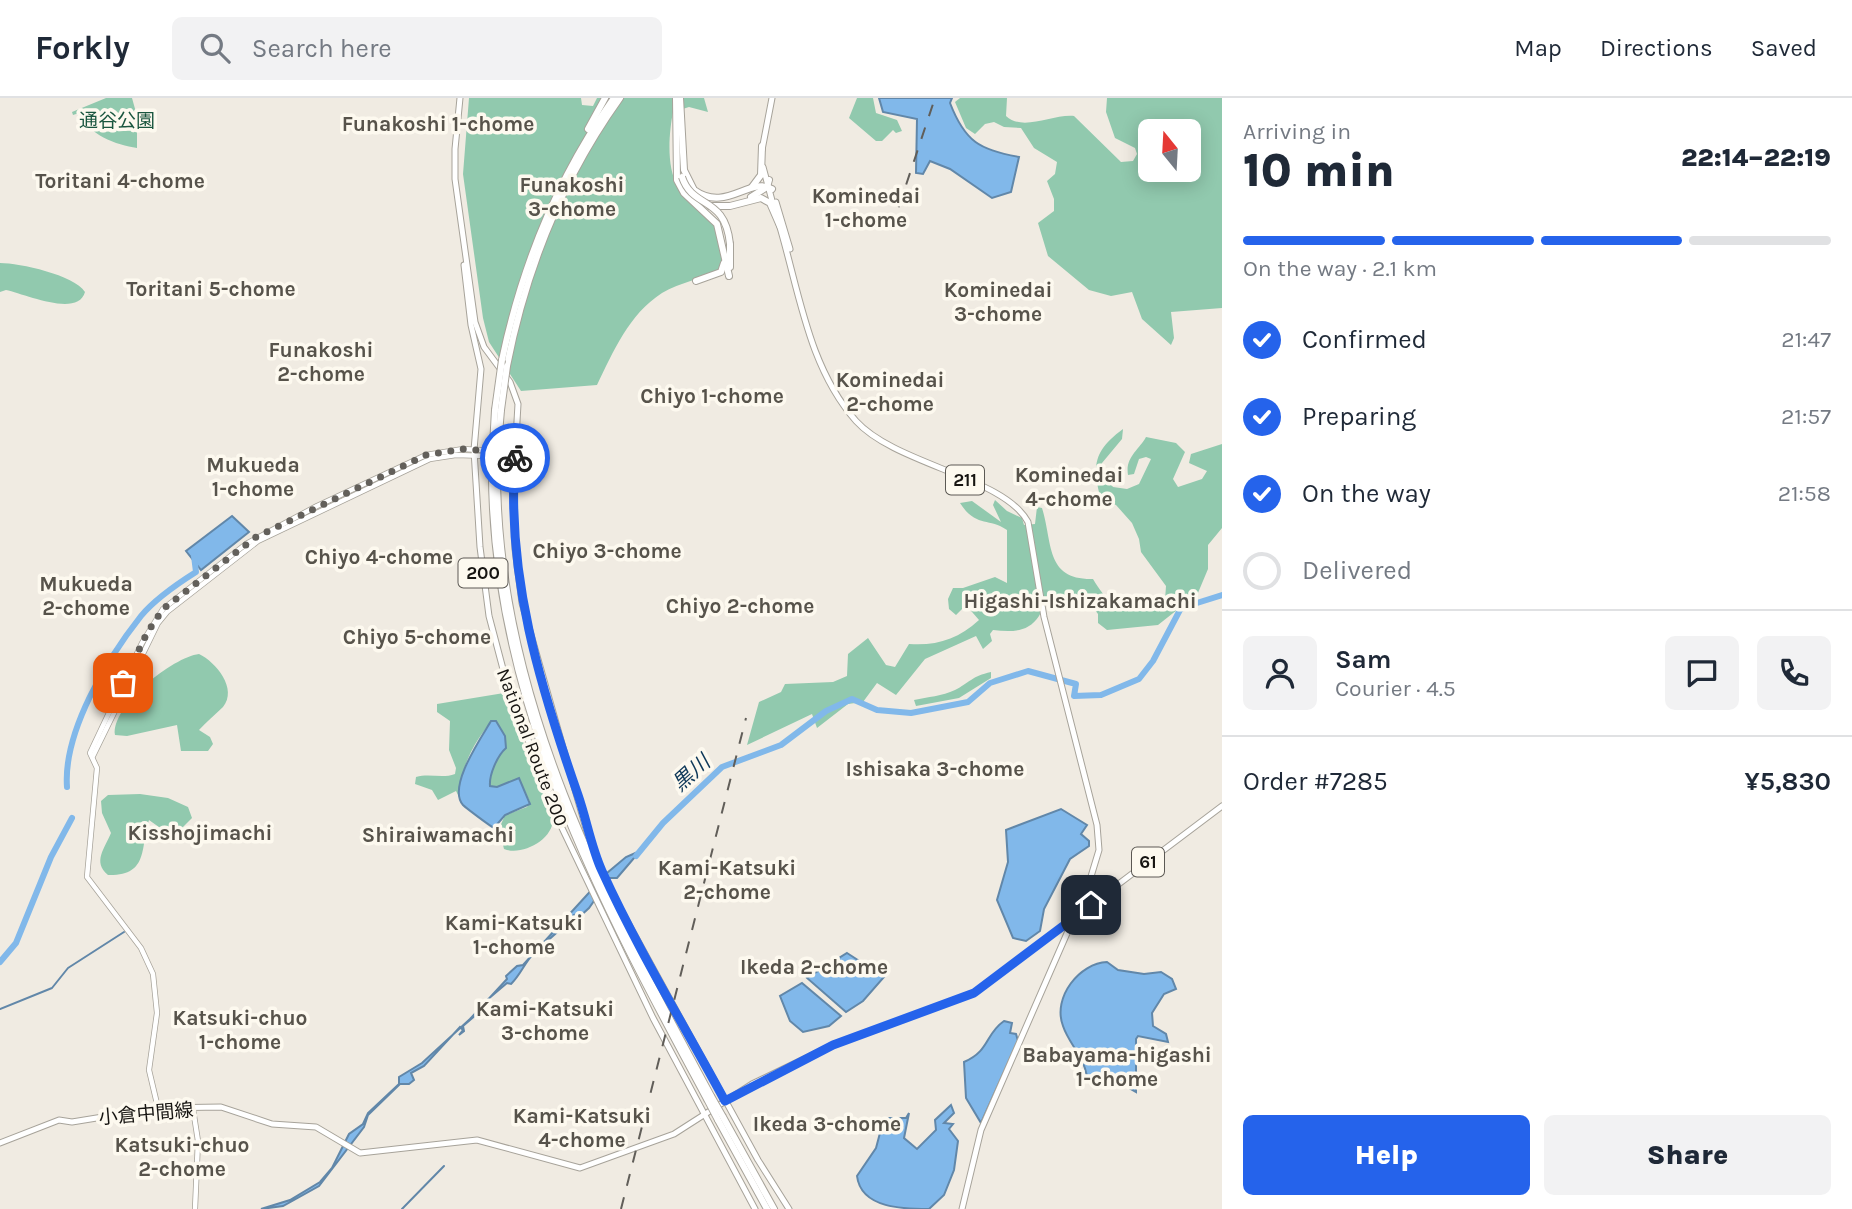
<!DOCTYPE html>
<html lang="en">
<head>
<meta charset="utf-8">
<style>
	:root { --surface:#fff; --page:#f2f2f3; --text:#1f2937; --muted:#747a83; --line:#e0e1e3; --accent:#2563eb }
	body { margin:0; font-family:Karla,"Noto Sans JP",sans-serif; background:var(--page); color:var(--text); height:100vh; display:flex; flex-direction:column; font-size:26px; white-space:nowrap }
	* { box-sizing:border-box; margin:0 }
	p { font-size:23px; color:var(--muted) }
	.icon { flex:none; width:38px; height:38px; fill:none; stroke:currentColor; stroke-width:2; stroke-linecap:round; stroke-linejoin:round }
	.map { position:relative; flex:1; overflow:hidden }
	.drawer { display:flex; flex-direction:column; background:var(--surface); width:630px }
	.drawer>* { flex:none }
	.needle { width:46px; rotate:342deg }
	.buttons { position:absolute; left:1138px; top:21px; display:grid; gap:14px }
	.buttons a { display:grid; place-items:center; width:63px; height:63px; border-radius:10px; background:var(--surface); box-shadow:0 4px 18px #0003; font-size:35px }
	.pin { position:absolute; display:grid; place-items:center; width:60px; height:60px; color:#fff; margin:-30px; border-radius:14px; box-shadow:0 4px 10px #0006 }
	.courier { position:absolute; display:grid; place-items:center; width:70px; height:70px; margin:-35px; border:5px solid #2563eb; border-radius:50%; background:#fff; color:#222; box-shadow:0 2px 9px #0007 }
	.overview em { font-style:normal; font-weight:800 }
	.overview div { display:flex; flex-direction:column-reverse }
	.overview { display:flex; align-items:center; justify-content:space-between; height:119px; padding:0 21px }
	h1 { font-size:46px; font-weight:800; line-height:52px }
	.bar { display:grid; grid-template-columns:repeat(4,1fr); gap:10px 7px; align-content:center; height:84px; padding:0 21px }
	.bar i { height:9px; border-radius:5px; background:var(--line) }
	.bar .selected { background:var(--accent) }
	.bar p { grid-column:span 4 }
	.line { display:flex; align-items:center; gap:18px; padding:0 21px; border-top:2px solid var(--line) }
	.line div { flex:1 }
	.round { display:grid; place-items:center; flex:none; width:74px; height:74px; border-radius:10px; background:var(--page) }
	ol { padding:0 21px; list-style:none }
	li { display:flex; align-items:center; gap:21px; height:77px }
	li p { margin-inline-start:auto }
	li .icon { padding:7px; border-radius:50%; background:var(--accent); color:#fff; stroke-width:4 }
	li:last-child { color:var(--muted) }
	li i { width:38px; height:38px; border:4px solid var(--line); border-radius:50% }
	.action { display:flex; gap:14px; margin-top:auto; padding:14px 21px }
	.action a { flex:1; height:80px; border-radius:10px; background:var(--accent); color:#fff; font-size:28px; font-weight:800; line-height:80px; text-align:center }
	.action a+a { background:var(--page); color:var(--text) }
	header { display:flex; align-items:center; gap:42px; box-sizing:border-box; height:98px; padding:0 35px; background:var(--surface); border-bottom:2px solid var(--line) }
	header strong { font-size:33px }
	nav { display:flex; gap:38px; margin-inline-start:auto; font-size:24px }
	.search { width:490px; height:63px; background:var(--page); display:flex; align-items:center; gap:18px; box-sizing:border-box; padding:0 24px; border-radius:10px; color:var(--muted); font-size:26px }
	main { display:flex; flex:1; min-height:0 }
	.map>svg:first-child { display:block }
</style>
</head>
<body>
<header>
<strong>Forkly</strong>
<div class="search"><svg class="icon" aria-label="search" viewBox="0 0 24 24"><circle cx="10" cy="10" r="6"/><path d="M15 15l6 6"/></svg>Search here</div>
<nav><a>Map</a><a>Directions</a><a>Saved</a></nav>
</header>
<main>
<div class="map">
<svg width="1222" height="1111" viewBox="0 0 1222 1111">
	<rect width="100%" height="100%" fill="#f0ebe2"/>
	<g fill="#91c9ae" fill-rule="evenodd">
		<path d="M106 0H132L137 18V50C117 47 86 37 82 14L73 17 72 14Z"/>
		<path d="M469 0H581L582 7 593 8 597 0H704L708 14 689 9 673 14C669 35 666 69 678 89 700 125 724 113 721 170 704 181 680 184 662 195 629 216 613 254 597 287L521 293 489 244 483 220 463 76Z"/>
		<path d="M857 0H873L876 15 897 22 902 33 896 35 893 32 882 43H876L849 20Z"/>
		<path d="M960 0H1007L1006 18C1023 34 1052 16 1074 18L1121 64 1133 63 1137 56 1135 50 1115 40 1106 14 1107 0H1222V210L1171 214 1174 240 1171 247 1142 221 1132 194 1111 198 1089 192 1048 158 1038 125 1054 113V101L1047 83 1055 76 1057 64 1034 50 1021 30 1004 29 994 24 985 26 975 36 966 30 955 4ZM1150 33H1188V72H1150Z"/>
		<path d="M0 165C20 165 74 177 85 194 78 220 25 196 6 192L0 194Z"/>
		<path d="M1123 331 1122 341 1102 365 1103 376 1113 389 1127 391 1139 386 1151 361 1146 359 1139 361 1134 376 1128 377C1125 359 1139 352 1146 339L1176 345 1185 354 1173 381 1178 389 1202 381 1207 373 1189 365 1191 356 1222 346V430L1208 447V471L1195 502 1182 508 1158 527 1107 532 1098 525V516L1089 504 1048 497C1043 504 1043 511 1039 518 1028 535 1011 534 993 532L990 536 992 543 983 551 976 538 925 561 896 597 877 585 863 604 848 606 817 630 812 616 747 647 759 604 781 594 785 586 833 584 847 578 848 556 868 540 886 567 895 569 909 546C937 548 958 541 979 522L966 507 956 517 949 511 948 501 953 490H963L995 479 1007 485V432C988 419 976 430 960 405L972 403 1001 424 993 407 995 402 1007 413 1022 420 1024 427 1035 426 1037 409 1042 410C1053 445 1045 482 1093 481 1115 518 1128 513 1165 502L1166 488 1141 454 1139 441 1132 425 1116 407 1101 402C1092 368 1093 353 1123 331Z"/>
		<path d="M199 556C216 564 238 591 223 609 215 617 206 624 199 632L210 639 213 646 208 653H181L177 627 127 638 115 637C111 608 173 559 199 556Z"/>
		<path d="M991 574V580L959 600 916 608 914 602C928 599 942 598 955 592 969 585 972 578 991 574Z"/>
		<path d="M504 595 553 721C553 742 522 758 504 751L499 731 505 717 527 709 530 704 519 680 497 689 490 688C489 677 497 658 506 650L494 622C475 639 459 674 459 699L456 693 438 702 432 692 415 686 416 679C430 675 442 681 455 676L456 670 449 652 450 623 437 614V606Z"/>
		<path d="M140 696 168 700 188 709 192 720 173 739 149 722C140 748 150 778 108 777 92 764 105 750 111 735L102 715 101 703 108 697Z"/>
	</g>
	<g fill="#81b8ea" stroke="#6187a9" stroke-width="2">
		<path d="M879 0H952L950 5C965 44 980 52 1019 59L1011 94 992 100 950 71 930 63 923 76 916 75 917 21 883 14Z"/>
		<path d="M232 418 249 434 201 472 186 453Z"/>
		<path d="M491 623H496L505 638 506 650C497 658 489 677 490 688L497 689 519 680 530 706 505 717 494 730C490 728 466 710 463 707 447 689 481 640 491 623Z"/>
		<path d="M1061 711 1087 727 1081 736 1089 743V748L1070 761 1044 811 1040 833 1026 843 1013 840 997 802 1008 764 1006 732Z"/>
		<path d="M640 753 617 780H610L589 810 578 820 579 816 574 817C562 831 547 843 534 855 525 864 521 876 511 886L507 885 487 902 484 910 463 928 464 933 459 937 463 932 460 929 424 968 411 975 414 982 409 986H400L368 1017 364 1029 319 1088 283 1108 261 1111 290 1102 320 1084 332 1070 349 1036 363 1026 368 1015 399 986V979L422 965 470 921 507 881 506 878 517 868 523 867 607 775 626 759Z"/>
		<path d="M847 855 884 879 863 903 846 914 807 880Z"/>
		<path d="M1107 864 1118 872 1144 876 1161 874 1172 881 1176 891 1164 896 1152 915 1153 928 1166 936 1168 944 1138 938 1136 941V994L1120 985 1097 984 1087 978C1083 957 1069 946 1063 928 1052 899 1080 865 1107 864Z"/>
		<path d="M802 885 841 918 829 928 803 934 790 923 780 898Z"/>
		<path d="M1004 923 1012 925 1010 935 1016 936 1018 943 981 1025 966 1000 964 964C990 953 985 936 1004 923Z"/>
		<path d="M951 1007 954 1015 944 1025 953 1026 949 1031 958 1043 954 1072 944 1097 929 1111C905 1111 861 1111 857 1078L876 1050 880 1035 876 1029 880 1031 889 1020H906L909 1015 904 1040 917 1051 936 1032 935 1022Z"/>
	</g>
	<g fill="none" stroke-linecap="round" stroke-linejoin="round">
		<g stroke="#6187a9" stroke-width="2">
			<path d="M0 911 52 890 68 870 124 834"/>
			<path d="M402 1111 444 1068"/>
		</g>
		<g stroke="#81b8ea" stroke-width="6">
			<path d="M67 689C63 634 107 561 141 518 155 501 177 486 196 474L194 458"/>
			<path d="M636 758 663 725 722 669 781 647 826 613 852 601 877 612 911 615 968 604 990 585 1028 573 1076 586 1074 598 1101 597 1139 581 1153 563 1181 510 1222 497"/>
			<path d="M0 864 16 845 51 759 72 720"/>
		</g>
		<g stroke="#a7a39a" stroke-width="6">
			<g id="secondary">
				<path d="M93 658 158 525 167 514 258 443 430 361 456 357 515 359"/>
				<path d="M158 1010 149 972 157 915 153 876 141 850 87 779 97 670 90 655 142 545 163 511 246 446 317 408 426 357 463 351 515 354"/>
				<path d="M193 1011 198 1043 195 1111"/>
			</g>
		</g>
		<g stroke="#a7a39a" stroke-width="7">
			<path id="primary" d="M0 1045 59 1022 72 1024 158 1010 221 1009 272 1026 316 1029 360 1055 477 1042 580 1070 674 1036 752 986 833 947 974 895 1222 708"/>
		</g>
		<g stroke="#a7a39a" stroke-width="7">
			<g id="trunk">
				<path d="M460 0 455 51V81L475 224 484 249 510 284 518 306 513 392 515 451 522 505 591 748 610 792 758 1062 789 1111"/>
				<path d="M762 52 772 0"/>
				<path d="M763 69 774 110"/>
				<path d="M776 104 790 151"/>
				<path d="M779 126C799 192 808 269 856 323 896 367 1004 379 1028 424L1044 519 1097 727 1099 752 1089 785 981 1032 962 1111"/>
				<path d="M464 167 471 227 481 271 474 352 480 449 489 518 508 590 562 730 653 920 755 1111"/>
			</g>
		</g>
		<g stroke="#a7a39a" stroke-width="8">
			<g id="motorway">
				<path d="M676 0 677 82 684 95 717 126 729 178"/>
				<path d="M680 0 684 72 694 92C726 115 750 78 772 91"/>
				<path d="M588 31 605 0"/>
				<path d="M752 89 761 77 762 48"/>
				<path d="M751 99 767 89 769 82"/>
				<path d="M710 108H730L761 100 770 105 780 128"/>
				<path d="M730 169V146"/>
				<path d="M696 183 721 174 724 165"/>
				<path d="M502 262C522 167 557 80 614 0"/>
				<path d="M507 268C526 171 562 81 620 0"/>
				<path d="M493 348 495 312"/>
				<path d="M498 348 501 312"/>
				<path d="M492 371C491 600 601 805 707 1001"/>
				<path d="M497 371C496 599 606 803 711 998"/>
				<path d="M723 1019 774 1111"/>
				<path d="M718 1022 767 1111"/>
			</g>
		</g>
		<use href="#secondary" stroke="#fff" stroke-width="4.5"/>
		<use href="#primary" stroke="#fff" stroke-width="5"/>
		<use href="#trunk" stroke="#fff" stroke-width="5"/>
		<use href="#motorway" stroke="#fff" stroke-width="6"/>
		<g stroke="#615e59" stroke-width="2" stroke-dasharray="12 12" stroke-linecap="butt">
			<path d="M891 132 935 0"/>
			<path d="M621 1111 746 620"/>
		</g>
		<g stroke="#a7a39a" stroke-width="8" stroke-linecap="butt">
			<g id="motorway-bridge">
				<path d="M682 79C693 112 725 97 730 146"/>
				<path d="M495 312 502 262"/>
				<path d="M501 312 507 268"/>
				<path d="M492 371 493 348"/>
				<path d="M497 371 498 348"/>
				<path d="M711 998 723 1019"/>
				<path d="M707 1001 718 1022"/>
			</g>
		</g>
		<use href="#motorway-bridge" stroke="#fff" stroke-width="6"/>
	</g>
	<g fill="none" stroke-linecap="round" stroke-linejoin="round">
		<path stroke="#63605b" stroke-width="7" stroke-dasharray="0 12.6" d="M123 585 147 535 163 511 256 439 426 357 463 351 516 355 515 360"/>
		<path stroke="#2563eb" stroke-width="9" d="M515 360C506 477 540 588 578 697 587 723 591 749 602 773 638 852 684 927 725 1003L833 947 974 895 1091 807"/>
	</g>
	<g text-anchor="middle" stroke-width="7" stroke-linejoin="round" paint-order="stroke">
		<g fill="#fdf9ef" stroke="#5c5954" stroke-width="2">
			<rect x="946" y="367.5" width="38" height="29" rx="5"/>
			<rect x="458.5" y="460.5" width="49" height="29" rx="5"/>
			<rect x="1132" y="749.5" width="32" height="29" rx="5"/>
		</g>
		<g font-size="18" font-weight="bold" fill="#171512">
			<text x="965" y="388">211</text>
			<text x="483" y="481">200</text>
			<text x="1148" y="770">61</text>
		</g>
		<g font-size="19" fill="#1a563f" stroke="#fdf9ef">
			<text x="117" y="29">通谷公園</text>
		</g>
		<g font-size="19" fill="#171512" stroke="#fdf9ef">
			<text transform="translate(533 649) rotate(69)" y="7">National Route 200</text>
			<text transform="translate(146 1015) rotate(-5)" y="7">小倉中間線</text>
		</g>
		<g font-size="21" font-weight="bold" fill="#57534b" stroke="#fdf9ef">
			<text x="438" y="33">Funakoshi 1-chome</text>
			<text x="120" y="90">Toritani 4-chome</text>
			<text x="572" y="94">Funakoshi<tspan x="572" dy="24">3-chome</tspan></text>
			<text x="866" y="105">Kominedai<tspan x="866" dy="24">1-chome</tspan></text>
			<text x="211" y="198">Toritani 5-chome</text>
			<text x="998" y="199">Kominedai<tspan x="998" dy="24">3-chome</tspan></text>
			<text x="321" y="259">Funakoshi<tspan x="321" dy="24">2-chome</tspan></text>
			<text x="890" y="289">Kominedai<tspan x="890" dy="24">2-chome</tspan></text>
			<text x="712" y="305">Chiyo 1-chome</text>
			<text x="253" y="374">Mukueda<tspan x="253" dy="24">1-chome</tspan></text>
			<text x="1069" y="384">Kominedai<tspan x="1069" dy="24">4-chome</tspan></text>
			<text x="607" y="460">Chiyo 3-chome</text>
			<text x="379" y="466">Chiyo 4-chome</text>
			<text x="86" y="493">Mukueda<tspan x="86" dy="24">2-chome</tspan></text>
			<text x="1080" y="510">Higashi-Ishizakamachi</text>
			<text x="740" y="515">Chiyo 2-chome</text>
			<text x="417" y="546">Chiyo 5-chome</text>
			<text x="935" y="678">Ishisaka 3-chome</text>
			<text x="200" y="742">Kisshojimachi</text>
			<text x="438" y="744">Shiraiwamachi</text>
			<text x="727" y="777">Kami-Katsuki<tspan x="727" dy="24">2-chome</tspan></text>
			<text x="514" y="832">Kami-Katsuki<tspan x="514" dy="24">1-chome</tspan></text>
			<text x="814" y="876">Ikeda 2-chome</text>
			<text x="545" y="918">Kami-Katsuki<tspan x="545" dy="24">3-chome</tspan></text>
			<text x="240" y="927">Katsuki-chuo<tspan x="240" dy="24">1-chome</tspan></text>
			<text x="1117" y="964">Babayama-higashi<tspan x="1117" dy="24">1-chome</tspan></text>
			<text x="582" y="1025">Kami-Katsuki<tspan x="582" dy="24">4-chome</tspan></text>
			<text x="827" y="1033">Ikeda 3-chome</text>
			<text x="182" y="1054">Katsuki-chuo<tspan x="182" dy="24">2-chome</tspan></text>
		</g>
		<g font-size="21" font-style="italic" fill="#0e3859" stroke="#fdf9ef">
			<text transform="translate(691 675) rotate(-42)" y="7">黒川</text>
		</g>
	</g>
</svg>
<div class="buttons">
<a><svg class="needle" viewBox="-14 -14 28 28"><path d="M0-13l5 13h-10z" fill="#e53935"/><path d="M0 13l5-13h-10z" fill="#747a83"/></svg></a>
</div>
<div class="pin" style="left:123px;top:585px;background:#ea580c"><svg class="icon" aria-label="bag" viewBox="0 0 24 24"><path d="M5 8h14l-1 12H6zM9 8a3 3 0 0 1 6 0"/></svg></div>
<div class="pin" style="left:1091px;top:807px;background:#1f2937"><svg class="icon" aria-label="home" viewBox="0 0 24 24"><path d="M3 11l9-7 9 7M6 9v11h12V9"/></svg></div>
<div class="courier" style="left:515px;top:360px"><svg class="icon" aria-label="bike" viewBox="0 0 24 24"><circle cx="6" cy="16" r="4"/><circle cx="18" cy="16" r="4"/><path d="M6 16l4-8h5l3 8M10 8l3 8H6M13 5h3"/></svg></div>
</div>
<section class="drawer">
<div class="overview"><div><h1>10 min</h1><p>Arriving in</p></div><em>22:14–22:19</em></div>
<div class="bar"><i class="selected"></i><i class="selected"></i><i class="selected"></i><i></i><p>On the way · 2.1 km</p></div>
<ol>
<li><svg class="icon" aria-label="check" viewBox="0 0 24 24"><path d="M5 12l5 5 9-10"/></svg>Confirmed<p>21:47</p></li>
<li><svg class="icon" aria-label="check" viewBox="0 0 24 24"><path d="M5 12l5 5 9-10"/></svg>Preparing<p>21:57</p></li>
<li><svg class="icon" aria-label="check" viewBox="0 0 24 24"><path d="M5 12l5 5 9-10"/></svg>On the way<p>21:58</p></li>
<li><i></i>Delivered</li>
</ol>
<div class="line" style="height:126px"><a class="round"><svg class="icon" aria-label="person" viewBox="0 0 24 24"><circle cx="12" cy="8" r="4"/><path d="M4 21q1-7 8-7t8 7"/></svg></a><div><b>Sam</b><p>Courier · 4.5</p></div><a class="round"><svg class="icon" aria-label="chat" viewBox="0 0 24 24"><path d="M4 5h16v11H9l-5 4z"/></svg></a><a class="round"><svg class="icon" aria-label="phone" viewBox="0 0 24 24"><path d="M5 4h4l2 5-3 2q2 4 5 5l2-3 5 2v4C11 20 4 13 5 4z"/></svg></a></div>
<div class="line" style="height:91px"><div>Order #7285</div><b>¥5,830</b></div>
<div class="action"><a>Help</a><a>Share</a></div>
</section>
</main>
</body>
</html>
